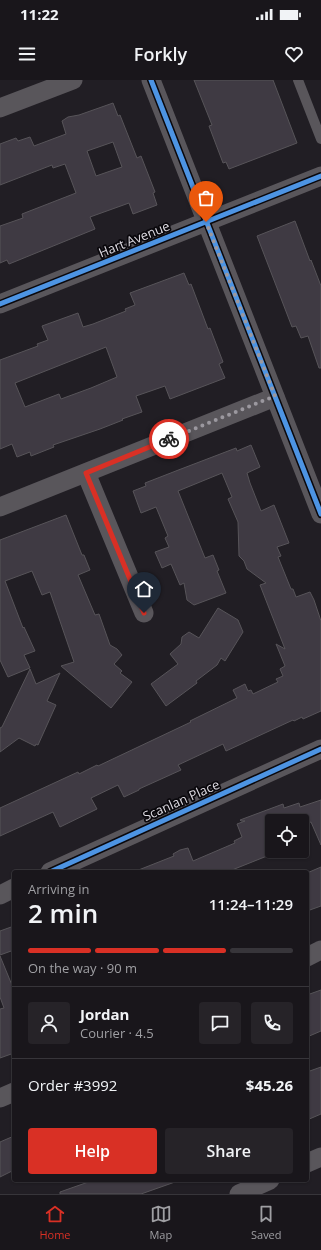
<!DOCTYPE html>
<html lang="en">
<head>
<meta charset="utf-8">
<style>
	:root { --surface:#19161b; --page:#262328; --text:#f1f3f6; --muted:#9f9fa3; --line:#37353a; --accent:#d93025 }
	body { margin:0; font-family:"Open Sans",sans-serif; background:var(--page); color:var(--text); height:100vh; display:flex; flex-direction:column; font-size:15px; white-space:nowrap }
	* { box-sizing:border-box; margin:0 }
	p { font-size:13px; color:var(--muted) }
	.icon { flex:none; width:22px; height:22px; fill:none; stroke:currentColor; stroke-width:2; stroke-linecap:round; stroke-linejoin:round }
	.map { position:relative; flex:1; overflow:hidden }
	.sheet { position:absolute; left:12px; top:790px; width:297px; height:312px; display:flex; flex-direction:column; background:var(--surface); border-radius:4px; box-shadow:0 1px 3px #0004,0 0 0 1px var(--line) }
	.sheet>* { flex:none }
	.buttons { position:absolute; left:265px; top:734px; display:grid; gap:8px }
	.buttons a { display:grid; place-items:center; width:44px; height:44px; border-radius:4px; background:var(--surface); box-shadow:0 1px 3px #0004,0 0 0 1px var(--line); font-size:20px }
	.pin { position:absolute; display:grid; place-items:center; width:34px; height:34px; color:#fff; margin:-41px -17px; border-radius:50% 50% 50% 0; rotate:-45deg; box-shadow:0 0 4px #0007 }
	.pin .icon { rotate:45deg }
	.courier { position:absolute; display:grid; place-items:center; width:40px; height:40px; margin:-20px; border:3px solid #d93025; border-radius:50%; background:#fff; color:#222; box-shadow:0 1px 5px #0007 }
	.summary em { font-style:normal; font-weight:600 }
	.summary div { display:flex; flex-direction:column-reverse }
	.summary { display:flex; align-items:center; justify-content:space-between; height:68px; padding:0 16px }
	h1 { font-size:26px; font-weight:600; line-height:30px }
	.bar { display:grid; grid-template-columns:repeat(4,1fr); gap:6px 4px; align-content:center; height:48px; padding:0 16px }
	.bar i { height:5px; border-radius:3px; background:var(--line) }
	.bar .on { background:var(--accent) }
	.bar p { grid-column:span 4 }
	.line { display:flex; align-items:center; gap:10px; padding:0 16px; border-top:1px solid var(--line) }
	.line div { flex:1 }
	.round { display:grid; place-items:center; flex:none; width:42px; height:42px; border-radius:4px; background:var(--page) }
	.button { display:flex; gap:8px; margin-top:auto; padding:8px 16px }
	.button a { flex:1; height:46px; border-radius:4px; background:var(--accent); color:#fff; font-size:16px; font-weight:600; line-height:46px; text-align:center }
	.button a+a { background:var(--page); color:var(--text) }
	.status { display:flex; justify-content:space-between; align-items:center; height:28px; padding:0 20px; background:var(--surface); direction:ltr }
	.status svg { height:11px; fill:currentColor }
	header { display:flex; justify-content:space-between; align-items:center; height:52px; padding:0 16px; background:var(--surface); font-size:18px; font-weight:600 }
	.tab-bar { display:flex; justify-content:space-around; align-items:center; height:56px; border-top:1px solid var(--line); background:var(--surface); font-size:11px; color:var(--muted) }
	.tab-bar a { display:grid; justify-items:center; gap:2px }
	.tab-bar .on { color:var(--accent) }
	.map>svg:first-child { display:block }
</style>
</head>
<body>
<div class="status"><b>11:22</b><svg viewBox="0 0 49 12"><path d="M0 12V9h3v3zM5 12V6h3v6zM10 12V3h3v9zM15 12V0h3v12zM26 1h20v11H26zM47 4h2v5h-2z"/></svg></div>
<header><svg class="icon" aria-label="menu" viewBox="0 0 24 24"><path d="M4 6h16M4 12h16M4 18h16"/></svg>Forkly<svg class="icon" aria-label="heart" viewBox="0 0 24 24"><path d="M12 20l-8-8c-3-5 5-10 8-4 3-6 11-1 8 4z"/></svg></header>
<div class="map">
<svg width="321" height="1114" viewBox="0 0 321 1114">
	<rect width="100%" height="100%" fill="#211e24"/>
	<g fill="#3f3a43" stroke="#575459" fill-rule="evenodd">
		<path d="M194 0H273L297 63 229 89 226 82 223 83 209 46 212 45Z"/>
		<path d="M113 23 118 36 120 35 137 78 141 76 155 112 153 113 157 125 133 134 129 123 90 137 95 149 9 184 7 180 0 183V146L23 138 22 134 76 113 65 84 53 88 52 85 0 105V64L16 58 18 61 30 57 34 66 66 54 62 41 68 37 79 35ZM113 62 122 87 96 96 87 71Z"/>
		<path d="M295 141 310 181 311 180 321 206V288H319L308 256 301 258 296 246 292 247 257 156Z"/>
		<path d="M184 193 189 205 191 204 208 249 210 248 223 282 219 284 225 298 170 319 165 306 136 316 142 332 122 339 123 340 100 349 53 365 54 367 31 376 30 372 17 377 12 364 0 369V280L38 266 37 264 48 260 42 246 78 233 83 247 93 244 126 231 125 229 135 225 130 213ZM106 267 117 297 91 308 61 319 59 314 25 327 15 303Z"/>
		<path d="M251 365 260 387 247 393 250 403 261 431 274 425 289 463 277 467 281 476 278 477 291 509H293L296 517 310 512 314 520 321 541V631L303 639 302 637 294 641 293 640 226 671 223 664 178 685 181 690 139 709V710L124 717 118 705 91 718 97 729 60 747 53 732 0 756V728L78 692 79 694 97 685 98 686 191 642 190 641 237 618 233 610 245 604 248 611 251 610 253 614 278 602 276 599 283 596 280 589 285 586 276 564 285 569 260 505 266 503 247 489 244 481 239 476 238 442 228 419 232 417 222 393 178 411 205 478 213 475 219 490 217 491 226 513 194 525 187 520 184 503 180 505 171 484 162 488 155 472 169 467 165 458 168 456 156 427 141 433 133 411 146 406 145 403 181 389 236 368 237 371Z"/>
		<path d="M66 435 82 475H84L90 490 78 495 95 535 99 534 110 565 117 569 122 575 114 584 122 591 120 593 132 602 111 628 61 586 74 582 50 512 42 515 32 491 5 501 23 548 24 547 35 571 24 575 30 588 8 597 0 580V460Z"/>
		<path d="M218 528 238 540 243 552 225 581 221 578 217 585 196 601 197 603 166 626 151 604 178 584 170 574 181 564 182 557 189 552 199 558Z"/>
		<path d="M30 589 36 604 60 593 47 621 56 625 38 665 36 664 35 666 19 658 0 672V648L2 647Z"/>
		<path d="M321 720V765L311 742 302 745V741H272V774L227 792H136V791L174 776 173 774 180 770 188 768 193 781 235 763 234 761 242 757 237 744 245 741H241L240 740 283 724 284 728 299 723 300 727Z"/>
		<path d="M321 787V826L307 831V793Z"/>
		<path d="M14 846V870L0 875V851Z"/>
		<path d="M0 876 14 910V973L0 978V929L4 928 0 917Z"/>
		<path d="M321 910V951L307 957V915Z"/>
		<path d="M321 987V1034L307 1040V992Z"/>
		<path d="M14 1056V1090L0 1097V1062Z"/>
		<path d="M94 1100H175V1102L141 1114H60V1112Z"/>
	</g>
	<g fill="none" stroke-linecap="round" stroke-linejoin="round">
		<path stroke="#59565b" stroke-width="10" d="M298 0 321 59"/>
		<g stroke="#59565b" stroke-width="19">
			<path d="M151 0 321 434"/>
			<path d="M0 28 73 0"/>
			<path d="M0 224 321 96"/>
			<path d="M86 393 144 533"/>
			<path d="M0 427 275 317"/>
			<path d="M50 792 321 669"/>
			<path d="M0 815 14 808"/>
			<path d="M307 877 321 870"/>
			<path d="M0 1018 14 1012"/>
			<path d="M307 1083 321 1077"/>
			<path d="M239 1114 270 1100"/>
		</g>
		<g stroke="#0a080c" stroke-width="8">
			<g id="cycleway">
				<path d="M151 0 321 434"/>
				<path d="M0 224 321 96"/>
				<path d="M50 792 321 669"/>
			</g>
		</g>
		<use href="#cycleway" stroke="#4d94e3" stroke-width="5"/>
	</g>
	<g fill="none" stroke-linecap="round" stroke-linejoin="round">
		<path stroke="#9b989f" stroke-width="4" stroke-dasharray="0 7.2" d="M169 359 275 316 206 142"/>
		<path stroke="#d93025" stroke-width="5" d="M144 533 86 393 169 359"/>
	</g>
	<g text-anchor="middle" stroke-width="3.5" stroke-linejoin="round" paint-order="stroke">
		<g font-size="13" fill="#dddae1" stroke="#0a080c">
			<text transform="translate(134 159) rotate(-22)" y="5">Hart Avenue</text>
			<text transform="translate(181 720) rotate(-24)" y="5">Scanlan Place</text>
		</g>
	</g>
</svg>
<div class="buttons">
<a><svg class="icon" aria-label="locate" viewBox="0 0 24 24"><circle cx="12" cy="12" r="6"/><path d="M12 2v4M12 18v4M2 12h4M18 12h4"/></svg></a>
</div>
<div class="pin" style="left:206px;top:142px;background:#ea580c"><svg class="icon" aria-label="bag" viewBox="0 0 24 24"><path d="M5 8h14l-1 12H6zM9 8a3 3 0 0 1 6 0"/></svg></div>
<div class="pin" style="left:144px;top:533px;background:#1f2937"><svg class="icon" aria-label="home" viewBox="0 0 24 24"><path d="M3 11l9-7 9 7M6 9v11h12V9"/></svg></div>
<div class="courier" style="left:169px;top:359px"><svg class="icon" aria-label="bike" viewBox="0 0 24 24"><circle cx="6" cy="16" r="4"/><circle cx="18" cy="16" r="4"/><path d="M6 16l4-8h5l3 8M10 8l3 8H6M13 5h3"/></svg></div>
<section class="sheet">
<div class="summary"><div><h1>2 min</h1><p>Arriving in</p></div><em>11:24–11:29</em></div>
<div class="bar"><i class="on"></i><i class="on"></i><i class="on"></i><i></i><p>On the way · 90 m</p></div>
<div class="line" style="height:72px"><a class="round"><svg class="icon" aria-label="person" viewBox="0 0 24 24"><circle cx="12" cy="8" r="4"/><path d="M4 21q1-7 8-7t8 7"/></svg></a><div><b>Jordan</b><p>Courier · 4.5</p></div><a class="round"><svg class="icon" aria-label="chat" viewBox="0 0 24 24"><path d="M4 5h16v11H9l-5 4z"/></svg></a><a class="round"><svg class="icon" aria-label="phone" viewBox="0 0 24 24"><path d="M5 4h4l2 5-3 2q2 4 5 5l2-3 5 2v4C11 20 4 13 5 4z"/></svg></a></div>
<div class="line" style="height:52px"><div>Order #3992</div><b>$45.26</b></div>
<div class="button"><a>Help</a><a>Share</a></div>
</section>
</div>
<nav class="tab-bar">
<a class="on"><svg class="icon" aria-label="home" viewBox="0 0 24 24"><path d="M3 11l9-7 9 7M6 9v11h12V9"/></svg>Home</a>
<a><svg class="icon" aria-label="map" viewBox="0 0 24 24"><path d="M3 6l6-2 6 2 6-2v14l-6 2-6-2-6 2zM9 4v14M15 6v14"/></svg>Map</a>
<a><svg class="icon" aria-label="saved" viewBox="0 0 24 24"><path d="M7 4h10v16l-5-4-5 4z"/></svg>Saved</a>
</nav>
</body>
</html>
